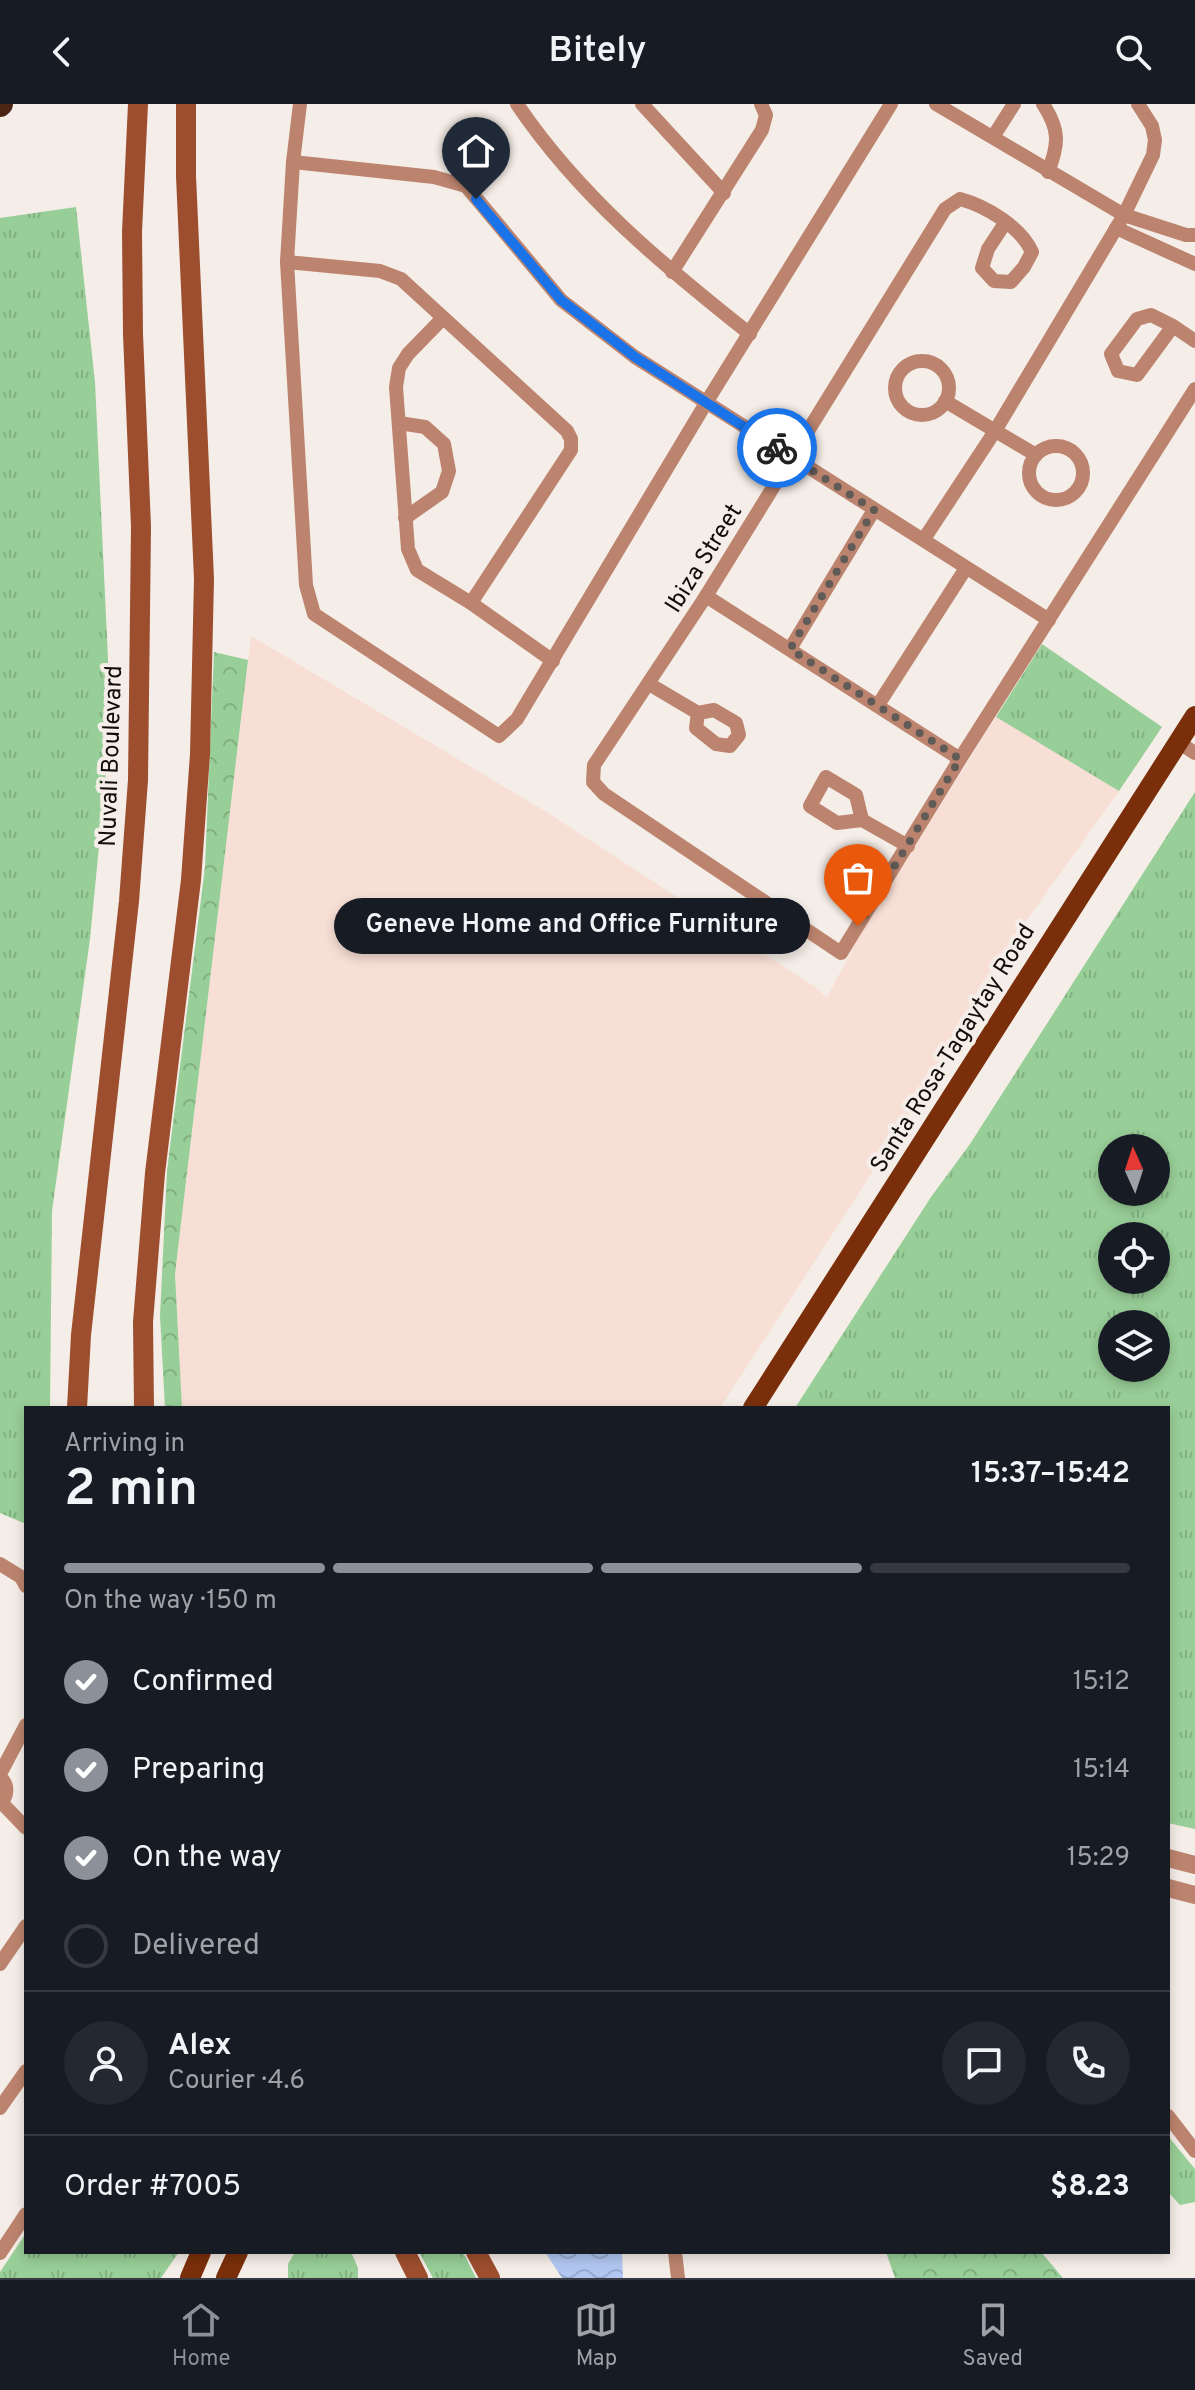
<!DOCTYPE html>
<html lang="en">
<head>
<meta charset="utf-8">
<style>
	:root { --surface:#171b24; --page:#242831; --text:#f1f3f6; --muted:#9ea1a6; --line:#363941; --accent:#8c9099 }
	body { margin:0; font-family:Overpass,sans-serif; background:var(--page); color:var(--text); height:100vh; display:flex; flex-direction:column; font-size:30px; white-space:nowrap }
	* { box-sizing:border-box; margin:0 }
	p { font-size:26px; color:var(--muted) }
	.icon { flex:none; width:44px; height:44px; fill:none; stroke:currentColor; stroke-width:2; stroke-linecap:round; stroke-linejoin:round }
	.map { position:relative; flex:1; overflow:hidden }
	.sheet { position:absolute; left:24px; top:1302px; width:1146px; height:848px; display:flex; flex-direction:column; background:var(--surface); border-radius:0px; box-shadow:0 4px 12px #0003 }
	.sheet>* { flex:none }
	.needle { width:52px; rotate:357deg }
	.controls { position:absolute; left:1098px; top:1030px; display:grid; gap:16px }
	.controls a { display:grid; place-items:center; width:72px; height:72px; border-radius:50%; background:var(--surface); box-shadow:0 4px 12px #0003; font-size:40px }
	.pin { position:absolute; display:grid; place-items:center; width:68px; height:68px; color:#fff; margin:-82px -34px; border-radius:50% 50% 50% 0; rotate:-45deg; box-shadow:0 0 8px #0007 }
	.pin .icon { rotate:45deg }
	.courier { position:absolute; display:grid; place-items:center; width:80px; height:80px; margin:-40px; border:6px solid #1a73e8; border-radius:50%; background:#fff; color:#222; box-shadow:0 2px 10px #0007 }
	.bubble { position:absolute; height:56px; border-radius:28px; background:var(--surface); box-shadow:0 4px 12px #0003; font-size:26px; font-weight:600; line-height:56px; text-align:center }
	.overview em { font-style:normal; font-weight:600 }
	.overview div { display:flex; flex-direction:column-reverse }
	.overview { display:flex; align-items:center; justify-content:space-between; height:136px; padding:0 40px }
	h1 { font-size:52px; font-weight:600; line-height:60px }
	.bar { display:grid; grid-template-columns:repeat(4,1fr); gap:12px 8px; align-content:center; height:96px; padding:0 40px }
	.bar i { height:10px; border-radius:6px; background:var(--line) }
	.bar .active { background:var(--accent) }
	.bar p { grid-column:span 4 }
	.line { display:flex; align-items:center; gap:20px; padding:0 40px; border-top:2px solid var(--line) }
	.line div { flex:1 }
	.round { display:grid; place-items:center; flex:none; width:84px; height:84px; border-radius:42px; background:var(--page) }
	ol { padding:0 40px; list-style:none }
	li { display:flex; align-items:center; gap:24px; height:88px }
	li p { margin-inline-start:auto }
	li .icon { padding:8px; border-radius:50%; background:var(--accent); color:#fff; stroke-width:4 }
	li:last-child { color:var(--muted) }
	li i { width:44px; height:44px; border:4px solid var(--line); border-radius:50% }
	header { display:flex; justify-content:space-between; align-items:center; height:104px; padding:0 40px; background:var(--surface); font-size:36px; font-weight:600 }
	.tab-bar { display:flex; justify-content:space-around; align-items:center; height:112px; border-top:2px solid var(--line); background:var(--surface); font-size:22px; color:var(--muted) }
	.tab-bar a { display:grid; justify-items:center; gap:4px }
	.tab-bar .active { color:var(--accent) }
	.map>svg:first-child { display:block }
</style>
</head>
<body>
<header><svg class="icon" aria-label="back" viewBox="0 0 24 24"><path d="M15 5l-7 7 7 7"/></svg>Bitely<svg class="icon" aria-label="search" viewBox="0 0 24 24"><circle cx="10" cy="10" r="6"/><path d="M15 15l6 6"/></svg></header>
<div class="map">
<svg width="1195" height="2174" viewBox="0 0 1195 2174">
	<defs>
		<pattern id="grass-tufts" width="24" height="20" patternUnits="userSpaceOnUse" patternTransform="scale(2)"><rect width="24" height="20" fill="#98ce97"/><path d="M3 7l-1-3M5 7V3M7 7l1-3M15 17l-1-3M17 17v-4M19 17l1-3" fill="none" stroke="#82b081"/></pattern>
		<pattern id="park-crowns" width="20" height="18" patternUnits="userSpaceOnUse" patternTransform="scale(2)"><rect width="20" height="18" fill="#98ce97"/><path d="M2 6a3 3 0 1 1 6 0M12 15a3 3 0 1 1 6 0" fill="none" stroke="#82b081"/></pattern>
		<pattern id="water-waves" width="16" height="10" patternUnits="userSpaceOnUse" patternTransform="scale(2)"><rect width="16" height="10" fill="#b1c7f2"/><path d="M0 5q4-4 8 0t8 0" fill="none" stroke="#97aace"/></pattern>
	</defs>
	<rect width="100%" height="100%" fill="#f5ede7"/>
	<path fill="#f7dfd5" d="M251 532 545 707 815 883 827 893 867 819 996 613 1119 687 977 886 986 892 720 1304H182L175 1170Z"/>
	<g fill="url(#grass-tufts)" fill-rule="evenodd">
		<path d="M76 103 95 278 111 619 90 835 52 1107 50 1304H26V1420L0 1409V114Z"/>
		<path d="M1042 540 1162 623 1119 687 996 613Z"/>
		<path d="M1195 688V1725L1168 1719V1304H795L931 1093 970 1040ZM1112 1044H1156V1088H1112ZM1112 1132H1156V1176H1112ZM1156 1220V1264H1112V1220Z"/>
		<path d="M1168 2032 1195 2065V2098L1180 2101 1168 2088Z"/>
		<path d="M26 2129V2148H179L161 2174H0V2168Z"/>
		<path d="M295 2148H351L358 2164V2174H288V2160Z"/>
		<path d="M419 2148H463L476 2174H433Z"/>
	</g>
	<g fill="url(#park-crowns)">
		<path d="M214 548 248 556 175 1170 182 1304H165L160 1212 167 1067 205 763Z"/>
		<path d="M886 2148H1041L1063 2174H895Z"/>
	</g>
	<path fill="url(#water-waves)" d="M545 2148H622L623 2174H562Z"/>
	<g fill="none" stroke-linecap="round" stroke-linejoin="round">
		<g stroke="#bc846e" stroke-width="14">
			<path d="M300 0 293 58 287 158 306 481 314 510 499 632 517 615 706 299 891 0"/>
			<path d="M517 0C579 92 664 162 750 230"/>
			<path d="M642 0 724 89"/>
			<path d="M936 0 1124 111 1186 131H1195"/>
			<path d="M1043 0C1060 26 1059 40 1048 68"/>
			<path d="M993 33 1014 0"/>
			<path d="M293 58 434 73 466 82 561 196 635 253 1049 516"/>
			<path d="M1005 119 988 145 982 164 994 177 1011 178 1024 163 1032 148C1021 123 986 102 960 95L945 105 706 492 594 661 593 678 604 690 841 849 960 655 1195 285"/>
			<path d="M1116 124 1195 160"/>
			<path d="M287 158 380 167 401 175 567 327 571 335V346L471 499"/>
			<path d="M672 168 762 26 766 11 761 0"/>
			<path d="M443 214 408 250 399 264 396 283 408 445 417 466 471 499 553 557"/>
			<path d="M1173 222 1137 271 1118 267 1111 250 1137 215 1151 211 1173 222 1195 237"/>
			<circle cx="922" cy="284" r="27"/>
			<path d="M945 297 1036 351"/>
			<path d="M399 319 425 323 444 340 449 367 442 388 405 414"/>
			<circle cx="1056" cy="369" r="27"/>
			<path d="M924 435 995 327 1124 111 1153 51 1155 36 1152 22 1138 0"/>
			<path d="M706 492 960 655"/>
			<path d="M790 545 874 406"/>
			<path d="M649 580 698 609"/>
			<path d="M878 601 966 464"/>
			<path d="M714 606 736 619 739 631 730 642 716 640 696 624 698 609Z"/>
			<path d="M1178 638 1195 649"/>
			<path d="M826 673 856 691 862 716 837 719 810 702Z"/>
			<path d="M862 716 908 742"/>
			<path d="M0 1460 21 1473 26 1482"/>
			<path d="M0 1670 26 1621"/>
			<path d="M0 1673C9 1681 8 1692 0 1700"/>
			<path d="M2 1699 26 1724"/>
			<path d="M0 1860 26 1822"/>
			<path d="M0 2004 26 1967"/>
			<path d="M1168 2012 1195 2047"/>
			<path d="M675 2148 678 2174"/>
			<path d="M0 2149 26 2110"/>
		</g>
		<g stroke="#bc846e" stroke-width="18">
			<path d="M1168 1754 1195 1761"/>
			<path d="M1168 1784 1195 1791"/>
		</g>
		<g stroke="#9d4e2e" stroke-width="20">
			<path d="M77 1304 81 1231 129 797 138 676 141 423 133 230 132 128 138 0"/>
			<path d="M144 1304 143 1218 155 1069 191 776 200 650 204 475 186 72V0"/>
			<path d="M405 2148 418 2174"/>
			<path d="M476 2148 490 2174"/>
		</g>
		<g stroke="#7a2f0a" stroke-width="20">
			<path d="M753 1304 1195 612"/>
			<path d="M190 2174 201 2148"/>
			<path d="M226 2174 238 2148"/>
		</g>
		<path stroke="#4c2413" stroke-width="24" d="M0 1 1 0"/>
	</g>
	<g fill="none" stroke-linecap="round" stroke-linejoin="round">
		<path stroke="#605b57" stroke-width="8" stroke-dasharray="0 14.4" d="M777 344 874 406 790 545 960 655 858 822"/>
		<path stroke="#1a73e8" stroke-width="10" d="M476 95 561 196 635 253 777 344"/>
	</g>
	<g text-anchor="middle" stroke-width="8" stroke-linejoin="round" paint-order="stroke">
		<g font-size="24" fill="#0f0c0a" stroke="#f5ede7">
			<text transform="translate(703 454) rotate(-58)" y="8">Ibiza Street</text>
			<text transform="translate(110 652) rotate(-88)" y="8">Nuvali Boulevard</text>
			<text transform="translate(952 944) rotate(-58)" y="8">Santa Rosa-Tagaytay Road</text>
		</g>
	</g>
</svg>
<div class="controls">
<a><svg class="needle" viewBox="-14 -14 28 28"><path d="M0-13l5 13h-10z" fill="#e53935"/><path d="M0 13l5-13h-10z" fill="#9ea1a6"/></svg></a>
<a><svg class="icon" aria-label="locate" viewBox="0 0 24 24"><circle cx="12" cy="12" r="6"/><path d="M12 2v4M12 18v4M2 12h4M18 12h4"/></svg></a>
<a><svg class="icon" aria-label="layers" viewBox="0 0 24 24"><path d="M12 4l9 5-9 5-9-5zM3 14l9 5 9-5"/></svg></a>
</div>
<div class="pin" style="left:858px;top:822px;background:#ea580c"><svg class="icon" aria-label="bag" viewBox="0 0 24 24"><path d="M5 8h14l-1 12H6zM9 8a3 3 0 0 1 6 0"/></svg></div>
<div class="pin" style="left:476px;top:95px;background:#1f2937"><svg class="icon" aria-label="home" viewBox="0 0 24 24"><path d="M3 11l9-7 9 7M6 9v11h12V9"/></svg></div>
<div class="courier" style="left:777px;top:344px"><svg class="icon" aria-label="bike" viewBox="0 0 24 24"><circle cx="6" cy="16" r="4"/><circle cx="18" cy="16" r="4"/><path d="M6 16l4-8h5l3 8M10 8l3 8H6M13 5h3"/></svg></div>
<div class="bubble" style="left:334px;top:794px;width:476px">Geneve Home and Office Furniture</div>
<section class="sheet">
<div class="overview"><div><h1>2 min</h1><p>Arriving in</p></div><em>15:37–15:42</em></div>
<div class="bar"><i class="active"></i><i class="active"></i><i class="active"></i><i></i><p>On the way · 150 m</p></div>
<ol>
<li><svg class="icon" aria-label="check" viewBox="0 0 24 24"><path d="M5 12l5 5 9-10"/></svg>Confirmed<p>15:12</p></li>
<li><svg class="icon" aria-label="check" viewBox="0 0 24 24"><path d="M5 12l5 5 9-10"/></svg>Preparing<p>15:14</p></li>
<li><svg class="icon" aria-label="check" viewBox="0 0 24 24"><path d="M5 12l5 5 9-10"/></svg>On the way<p>15:29</p></li>
<li><i></i>Delivered</li>
</ol>
<div class="line" style="height:144px"><a class="round"><svg class="icon" aria-label="person" viewBox="0 0 24 24"><circle cx="12" cy="8" r="4"/><path d="M4 21q1-7 8-7t8 7"/></svg></a><div><b>Alex</b><p>Courier · 4.6</p></div><a class="round"><svg class="icon" aria-label="chat" viewBox="0 0 24 24"><path d="M4 5h16v11H9l-5 4z"/></svg></a><a class="round"><svg class="icon" aria-label="phone" viewBox="0 0 24 24"><path d="M5 4h4l2 5-3 2q2 4 5 5l2-3 5 2v4C11 20 4 13 5 4z"/></svg></a></div>
<div class="line" style="height:104px"><div>Order #7005</div><b>$8.23</b></div>
</section>
</div>
<nav class="tab-bar">
<a class="active"><svg class="icon" aria-label="home" viewBox="0 0 24 24"><path d="M3 11l9-7 9 7M6 9v11h12V9"/></svg>Home</a>
<a><svg class="icon" aria-label="map" viewBox="0 0 24 24"><path d="M3 6l6-2 6 2 6-2v14l-6 2-6-2-6 2zM9 4v14M15 6v14"/></svg>Map</a>
<a><svg class="icon" aria-label="saved" viewBox="0 0 24 24"><path d="M7 4h10v16l-5-4-5 4z"/></svg>Saved</a>
</nav>
</body>
</html>
